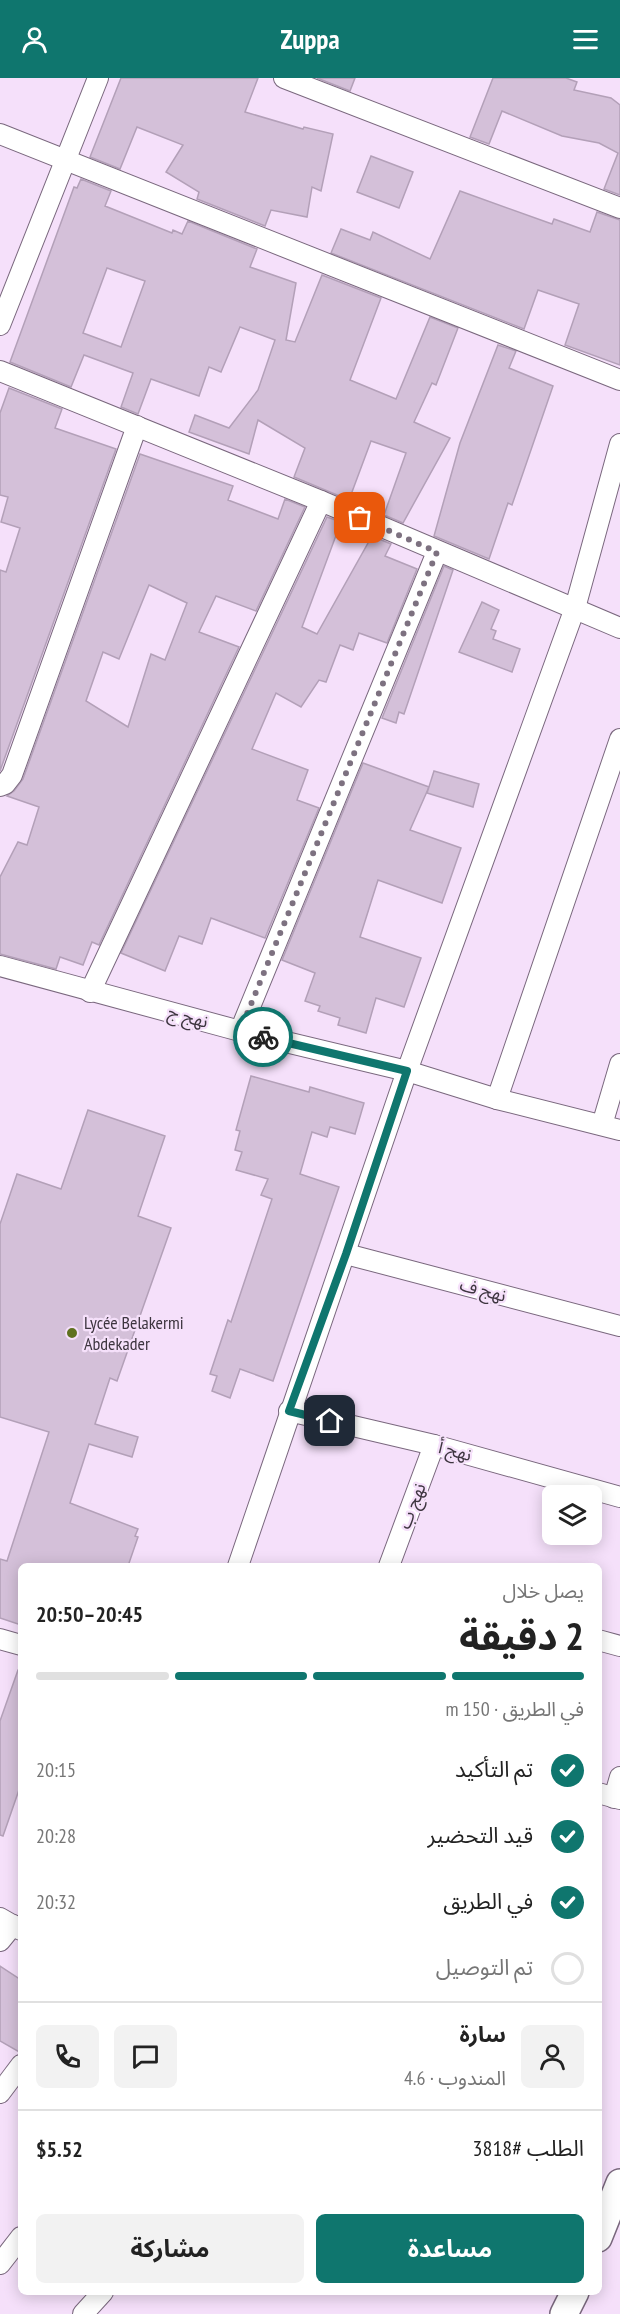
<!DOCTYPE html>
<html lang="ar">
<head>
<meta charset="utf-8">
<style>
	:root { --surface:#fff; --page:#f2f2f2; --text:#222; --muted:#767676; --line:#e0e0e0; --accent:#0f766e }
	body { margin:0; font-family:"PT Sans Narrow","Noto Sans Arabic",sans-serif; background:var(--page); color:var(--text); direction:rtl; height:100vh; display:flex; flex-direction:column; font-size:22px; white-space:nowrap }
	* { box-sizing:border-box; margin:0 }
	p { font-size:20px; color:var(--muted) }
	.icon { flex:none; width:33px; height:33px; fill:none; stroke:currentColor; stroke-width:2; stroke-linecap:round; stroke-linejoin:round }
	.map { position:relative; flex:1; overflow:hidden; direction:ltr }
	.drawer { position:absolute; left:18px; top:1485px; width:584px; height:732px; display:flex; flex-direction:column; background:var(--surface); border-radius:9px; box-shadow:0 3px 15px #0003; direction:rtl }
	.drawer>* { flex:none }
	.controls { position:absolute; left:542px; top:1407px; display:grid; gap:12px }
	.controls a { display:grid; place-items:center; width:60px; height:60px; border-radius:9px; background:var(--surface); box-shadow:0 3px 15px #0003; font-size:30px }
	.pin { position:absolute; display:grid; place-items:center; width:51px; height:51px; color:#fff; margin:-26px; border-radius:12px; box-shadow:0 3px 9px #0006 }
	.courier { position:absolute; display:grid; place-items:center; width:60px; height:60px; margin:-30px; border:4px solid #0f766e; border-radius:50%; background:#fff; color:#222; box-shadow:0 2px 8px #0007 }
	.head em { font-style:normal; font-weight:700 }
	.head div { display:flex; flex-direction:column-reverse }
	.head { display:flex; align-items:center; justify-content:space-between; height:102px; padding:0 18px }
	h1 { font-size:39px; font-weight:700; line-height:45px }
	.bar { display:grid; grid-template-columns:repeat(4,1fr); gap:9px 6px; align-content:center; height:72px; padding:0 18px }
	.bar i { height:8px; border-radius:4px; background:var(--line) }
	.bar .current { background:var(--accent) }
	.bar p { grid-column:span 4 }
	.line { display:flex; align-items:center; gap:15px; padding:0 18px; border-top:2px solid var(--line) }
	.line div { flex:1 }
	.round { display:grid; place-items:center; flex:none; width:63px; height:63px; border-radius:9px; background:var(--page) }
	ol { padding:0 18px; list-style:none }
	li { display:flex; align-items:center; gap:18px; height:66px }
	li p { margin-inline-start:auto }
	li .icon { padding:6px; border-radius:50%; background:var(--accent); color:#fff; stroke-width:4 }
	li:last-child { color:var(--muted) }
	li i { width:33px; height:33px; border:3px solid var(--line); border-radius:50% }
	.cta { display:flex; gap:12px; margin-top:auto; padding:12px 18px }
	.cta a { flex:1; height:69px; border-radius:9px; background:var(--accent); color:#fff; font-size:24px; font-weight:700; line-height:69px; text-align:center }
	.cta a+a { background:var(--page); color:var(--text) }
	header { display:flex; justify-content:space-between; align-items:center; height:78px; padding:0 18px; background:var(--accent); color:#fff; font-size:27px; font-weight:700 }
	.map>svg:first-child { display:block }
</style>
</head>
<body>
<header><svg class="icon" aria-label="menu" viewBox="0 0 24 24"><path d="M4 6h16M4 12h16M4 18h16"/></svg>Zuppa<svg class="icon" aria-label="person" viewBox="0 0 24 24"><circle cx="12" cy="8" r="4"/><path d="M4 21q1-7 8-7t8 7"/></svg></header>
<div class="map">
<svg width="620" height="2236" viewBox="0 0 620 2236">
	<rect width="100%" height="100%" fill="#f5e0fa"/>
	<g fill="#d4c0d9" stroke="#b3a0b8" stroke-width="1.5" fill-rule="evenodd">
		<path d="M121 0H258L245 34 303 51 304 49 333 56 321 113 312 109 307 139 271 132 265 148 197 121 199 114 166 94 183 67 137 49 120 91 90 79Z"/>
		<path d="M317 0H355L350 13Z"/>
		<path d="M493 0H566L577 4 574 12 611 20 620 27V117L604 111 618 75 599 65 562 58 502 33 489 66 470 59Z"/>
		<path d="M371 78 413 94 399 130 357 114Z"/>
		<path d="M81 101 111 113 105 128 172 155 173 152 182 156 188 143 257 171 250 189 296 205 286 262 295 264 322 197 381 220 350 302 396 321 430 239 458 250 436 307 432 305 414 344 450 360 403 445 384 437 406 375 371 363 349 422 294 399 305 370 258 342 249 376 189 354 195 337 229 350 258 312 275 262 240 249 221 294 209 289 199 318 151 301 138 336 121 329 133 295 84 277 71 309 10 284 74 109 77 110ZM107 190 145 203 121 269 83 255Z"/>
		<path d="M460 113 552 146 554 141 590 154 597 134 620 142V287L565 267 579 226 538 212 524 251 331 175 341 151 370 162 373 154 430 181Z"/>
		<path d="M498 267 516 273 509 290 553 308 512 427 508 425 489 481 434 458 460 365Z"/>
		<path d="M9 310 62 331 55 350 116 371 0 693V492L6 494 20 450 1 444 8 419 0 417V335Z"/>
		<path d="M140 376 233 408 228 422 278 441 285 421 305 429 256 533 216 518 199 554 239 569 99 867 92 864 83 887 60 879 56 891 0 876V799L18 764 27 767 39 729 7 718 14 713 23 701ZM149 507 187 525 165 582 151 576 128 649 86 623 103 574 119 581Z"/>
		<path d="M327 439 341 444 302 549 317 556 372 458 391 466 385 478 417 491 387 565 359 555 353 572 340 567 326 604 319 602 301 629 276 615 252 671 308 692 297 722 319 730 265 860 211 840 202 866 179 858 165 893 121 875Z"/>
		<path d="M444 488 453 492 404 636 399 634 396 645 382 640Z"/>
		<path d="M482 524 499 532 491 551 496 553 493 561 520 571 512 594 459 574Z"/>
		<path d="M363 685 429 709 410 752 461 770 442 825 378 802 360 859 421 880 404 929 376 920 366 955 338 947 340 940 318 933 320 928 305 923 315 895 282 882Z"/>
		<path d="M434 693 479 706 473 729 427 715Z"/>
		<path d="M251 998 309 1014 310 1009 364 1025 355 1056 330 1049 327 1059 312 1054 300 1096 339 1109 273 1303 240 1291 230 1320 212 1313 217 1298 210 1296 228 1242 231 1244 272 1121 261 1117 268 1101 236 1092 242 1074 235 1072 240 1053 236 1052Z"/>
		<path d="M88 1032 165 1058 138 1138 171 1150 117 1303 110 1300 95 1346 138 1359 132 1379 89 1366 70 1425 138 1451 135 1458 138 1459 128 1488H21V1547L0 1540V1481L7 1483 49 1354 0 1339V1146L17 1096 61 1111Z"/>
		<path d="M18 1592H21V1706L3 1758 0 1757V1643Z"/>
		<path d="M0 1888 21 1902V1975L0 1963Z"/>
	</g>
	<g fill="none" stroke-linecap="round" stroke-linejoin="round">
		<g stroke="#7a687e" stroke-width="22">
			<g id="street">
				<path d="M284 0 620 130"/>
				<path d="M0 56 620 302"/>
				<path d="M0 247 98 0"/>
				<path d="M0 293 321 423 620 550"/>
				<path d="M0 708 5 706 12 697 137 348"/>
				<path d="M0 888 240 953 407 993 497 1021 620 1052"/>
				<path d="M90 914 321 423"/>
				<path d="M240 953 437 474"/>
				<path d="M497 1021 620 661"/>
				<path d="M602 1047 620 986"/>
				<path d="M346 1176 620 1248"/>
				<path d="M289 1333 434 1367 620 1419"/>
				<path d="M238 1488 407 993 575 530 620 366"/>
				<path d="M389 1488 434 1367"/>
				<path d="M0 1561 21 1567"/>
				<path d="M598 1562 620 1568"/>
				<path d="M598 1715 620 1721"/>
				<path d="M614 1720 620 1699"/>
				<path d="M0 1840 21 1852"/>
				<path d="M0 1863 13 1847"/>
				<path d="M0 2015 21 1987"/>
				<path d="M0 2186 21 2159"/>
				<path d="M83 2236 103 2214"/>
			</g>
		</g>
		<g stroke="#7a687e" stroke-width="30">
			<g id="secondary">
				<path d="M598 2160 620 2105"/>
				<path d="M564 2236 575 2214"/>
			</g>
		</g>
		<use href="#street" stroke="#fff" stroke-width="20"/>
		<use href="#secondary" stroke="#fff" stroke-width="27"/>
	</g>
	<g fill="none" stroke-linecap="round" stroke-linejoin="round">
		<path stroke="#7d7180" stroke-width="6" stroke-dasharray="0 10.8" d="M263 959 240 953 437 474 360 440"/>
		<path stroke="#0f766e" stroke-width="8" d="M263 959 407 993 346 1176 289 1333 330 1343"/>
	</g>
	<circle fill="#5f711f" stroke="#f5e0fa" stroke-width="2" cx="72" cy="1255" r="6"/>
	<g text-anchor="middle" stroke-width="4.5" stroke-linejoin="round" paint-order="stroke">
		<g font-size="18" fill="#3d353f" stroke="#f5e0fa">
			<text transform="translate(188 939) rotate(15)" y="6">نهج ج</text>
			<text transform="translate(483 1212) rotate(15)" y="6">نهج ف</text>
			<text transform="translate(455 1373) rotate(15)" y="6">نهج أ</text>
			<text transform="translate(412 1428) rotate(-69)" y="6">نهج ب</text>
		</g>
		<g font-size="18" fill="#3d353f" stroke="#f5e0fa" text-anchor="start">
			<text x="84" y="1251">Lycée Belakermi<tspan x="84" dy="21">Abdekader</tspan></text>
		</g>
	</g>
</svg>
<div class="controls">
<a><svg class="icon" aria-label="layers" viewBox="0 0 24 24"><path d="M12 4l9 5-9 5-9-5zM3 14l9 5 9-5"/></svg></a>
</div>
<div class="pin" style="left:360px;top:440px;background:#ea580c"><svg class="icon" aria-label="bag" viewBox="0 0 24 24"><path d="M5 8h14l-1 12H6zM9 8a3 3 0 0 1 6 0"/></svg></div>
<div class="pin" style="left:330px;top:1343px;background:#1f2937"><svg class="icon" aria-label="home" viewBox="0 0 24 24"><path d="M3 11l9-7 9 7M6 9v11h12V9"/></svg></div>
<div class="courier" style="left:263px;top:959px"><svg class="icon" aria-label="bike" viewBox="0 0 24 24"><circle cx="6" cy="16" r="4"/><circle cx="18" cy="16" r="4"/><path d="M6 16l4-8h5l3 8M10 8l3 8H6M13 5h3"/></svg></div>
<section class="drawer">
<div class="head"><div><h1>2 دقيقة</h1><p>يصل خلال</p></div><em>20:45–20:50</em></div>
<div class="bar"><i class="current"></i><i class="current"></i><i class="current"></i><i></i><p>في الطريق · 150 m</p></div>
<ol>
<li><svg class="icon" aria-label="check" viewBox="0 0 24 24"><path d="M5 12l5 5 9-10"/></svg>تم التأكيد<p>20:15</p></li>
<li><svg class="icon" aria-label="check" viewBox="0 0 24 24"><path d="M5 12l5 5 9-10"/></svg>قيد التحضير<p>20:28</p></li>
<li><svg class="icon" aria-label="check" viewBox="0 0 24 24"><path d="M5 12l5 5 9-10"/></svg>في الطريق<p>20:32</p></li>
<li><i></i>تم التوصيل</li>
</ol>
<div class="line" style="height:108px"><a class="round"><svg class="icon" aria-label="person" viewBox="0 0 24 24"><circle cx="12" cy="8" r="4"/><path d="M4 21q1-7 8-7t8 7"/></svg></a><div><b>سارة</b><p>المندوب · 4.6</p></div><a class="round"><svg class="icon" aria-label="chat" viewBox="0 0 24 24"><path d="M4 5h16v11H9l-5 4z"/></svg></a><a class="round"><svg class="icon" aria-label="phone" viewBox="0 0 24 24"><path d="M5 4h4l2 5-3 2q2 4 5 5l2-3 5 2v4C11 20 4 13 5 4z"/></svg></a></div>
<div class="line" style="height:78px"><div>الطلب #3818</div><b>$5.52</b></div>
<div class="cta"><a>مساعدة</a><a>مشاركة</a></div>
</section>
</div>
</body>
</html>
